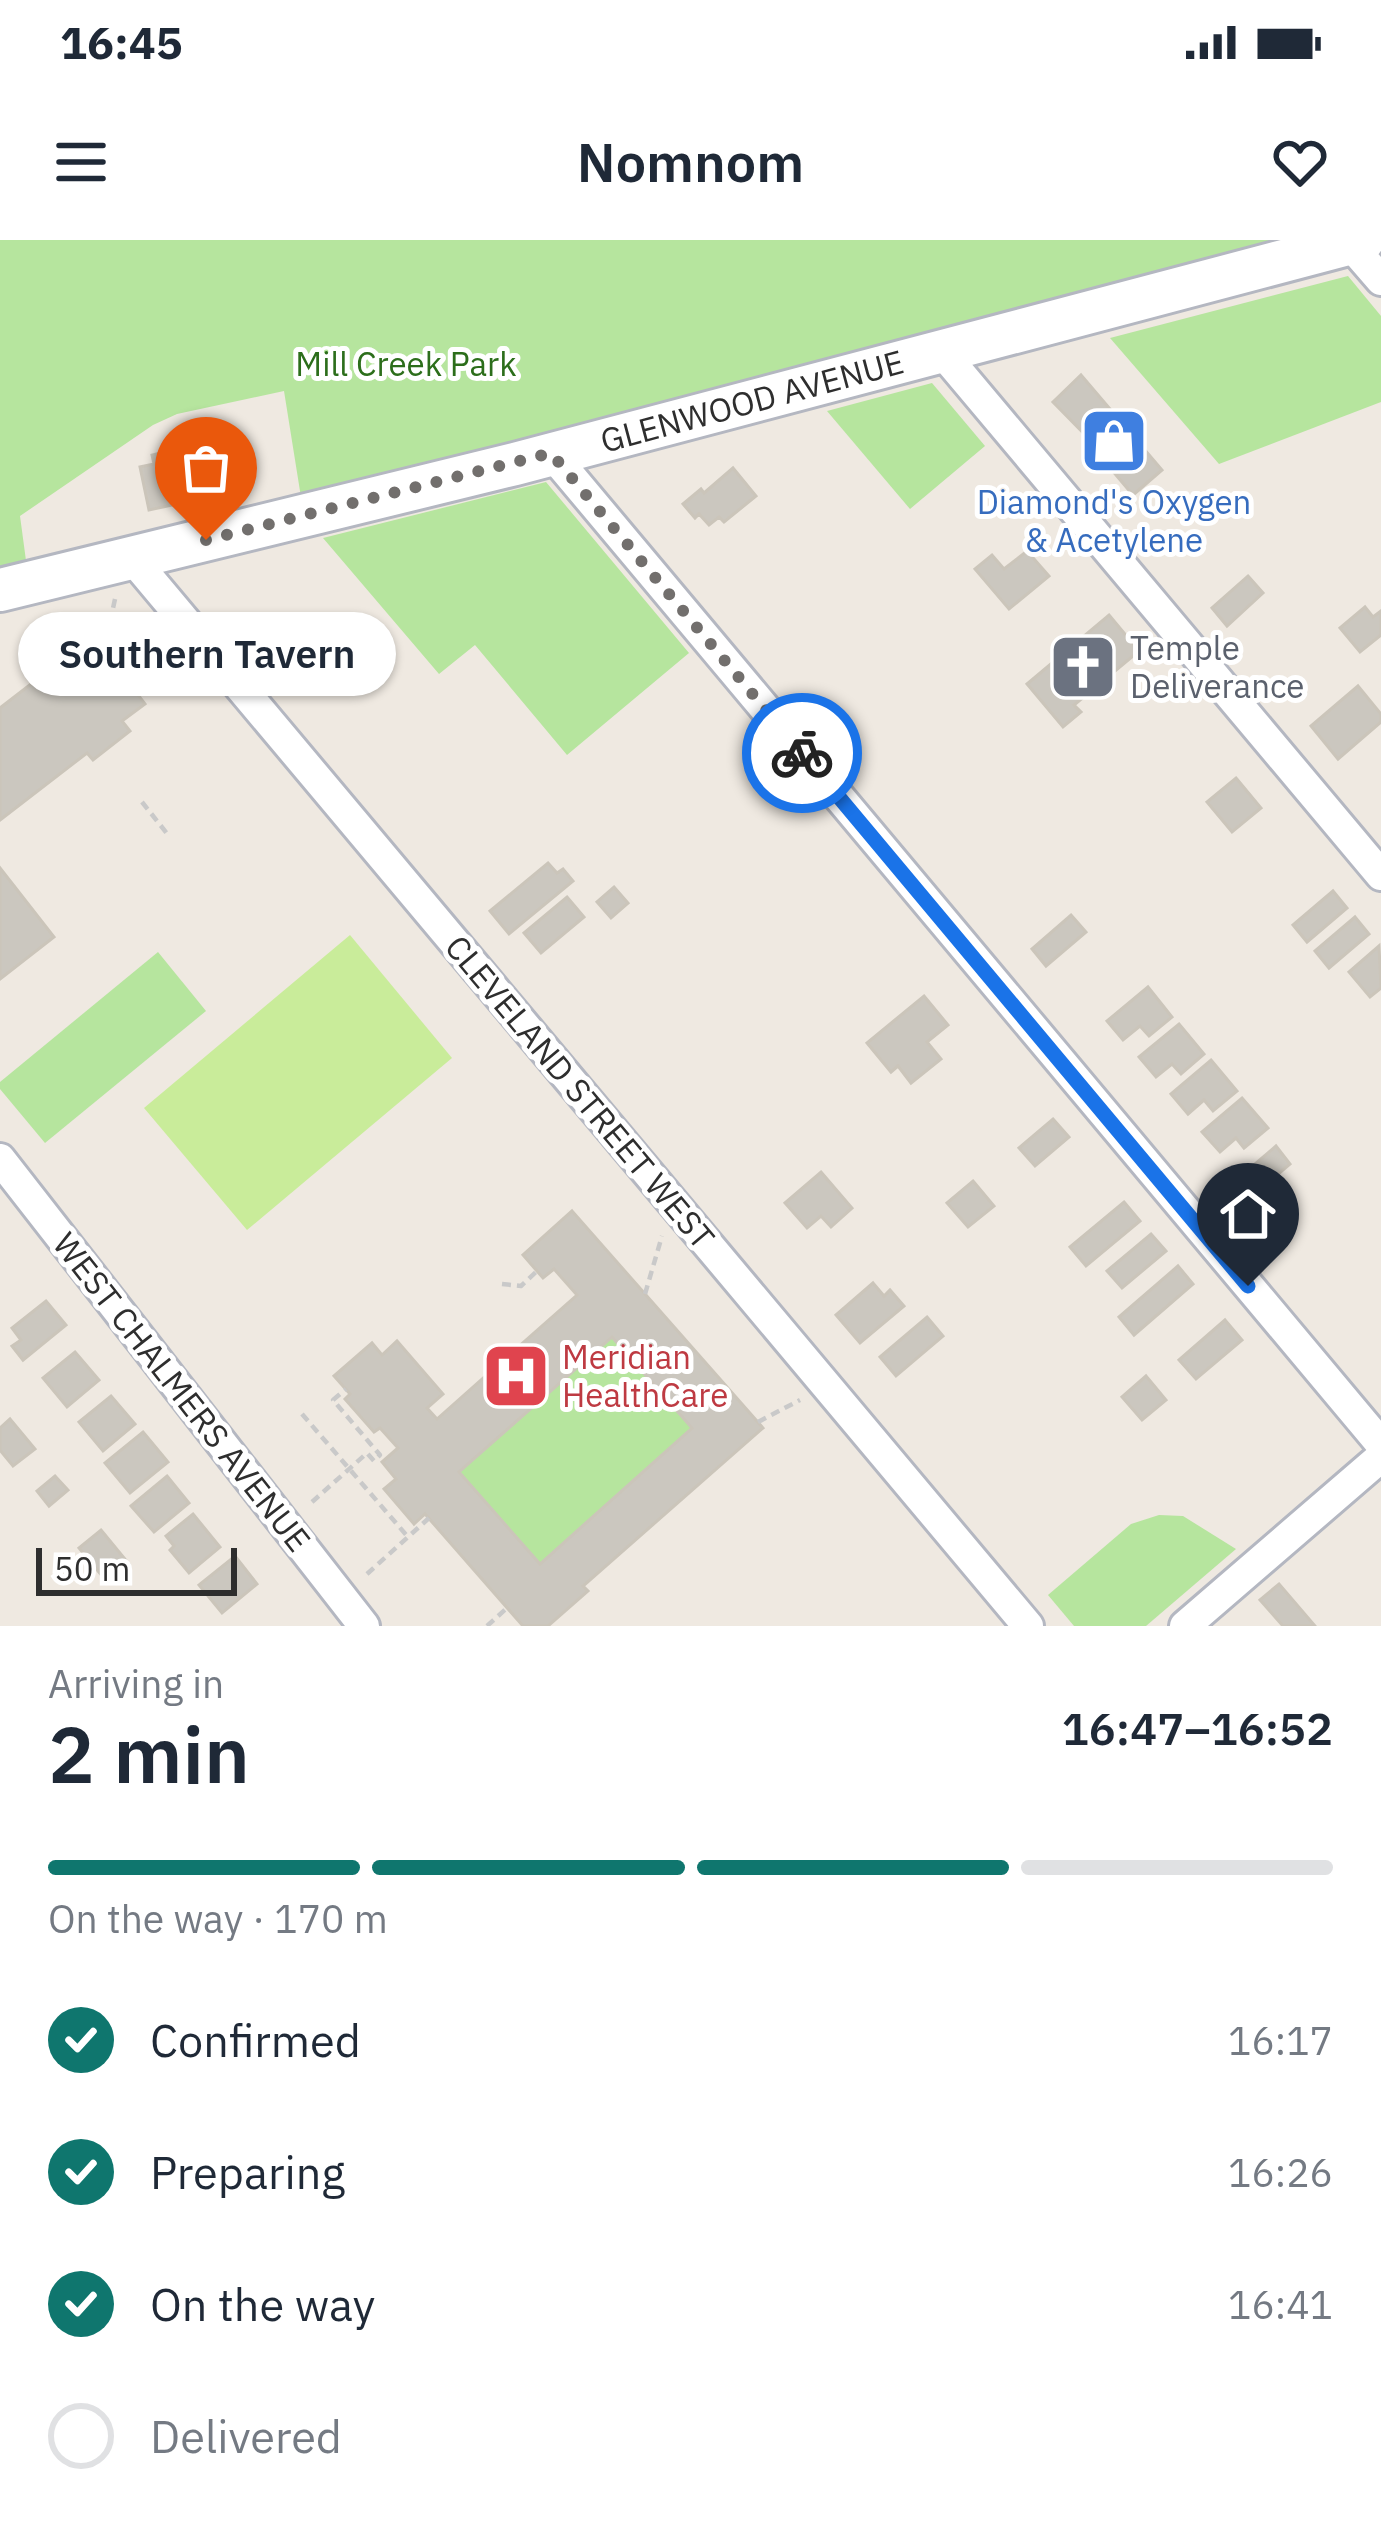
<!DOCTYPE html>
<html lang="en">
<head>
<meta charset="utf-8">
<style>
	:root { --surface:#fff; --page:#f2f2f3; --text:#1f2937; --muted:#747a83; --line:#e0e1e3; --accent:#0f766e }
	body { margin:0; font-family:"IBM Plex Sans",sans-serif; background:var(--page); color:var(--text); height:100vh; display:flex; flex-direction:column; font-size:45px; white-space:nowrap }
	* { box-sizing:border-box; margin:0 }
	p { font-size:39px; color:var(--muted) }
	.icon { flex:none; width:66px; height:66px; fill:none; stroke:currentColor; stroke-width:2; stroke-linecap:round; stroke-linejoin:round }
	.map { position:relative; height:1386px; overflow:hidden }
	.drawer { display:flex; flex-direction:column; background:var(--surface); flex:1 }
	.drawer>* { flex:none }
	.scale { position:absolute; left:36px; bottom:30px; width:201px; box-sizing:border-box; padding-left:12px; border:6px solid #2e2e2e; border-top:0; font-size:33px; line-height:42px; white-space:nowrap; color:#2e2e2e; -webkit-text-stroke:9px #fff; paint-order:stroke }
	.pin { position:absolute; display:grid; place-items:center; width:102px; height:102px; color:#fff; margin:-123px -51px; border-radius:50% 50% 50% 0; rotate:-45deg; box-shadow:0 0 12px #0007 }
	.pin .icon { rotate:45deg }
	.courier { position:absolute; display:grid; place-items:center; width:120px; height:120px; margin:-60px; border:9px solid #1a73e8; border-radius:50%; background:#fff; color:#222; box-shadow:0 3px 15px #0007 }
	.bubble { position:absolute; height:84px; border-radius:42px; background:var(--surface); box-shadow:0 3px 9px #0004; font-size:39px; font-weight:600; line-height:84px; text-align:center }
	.summary em { font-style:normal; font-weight:600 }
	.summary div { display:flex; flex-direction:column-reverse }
	.summary { display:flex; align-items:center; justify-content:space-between; height:204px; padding:0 48px }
	h1 { font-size:78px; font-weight:600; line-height:90px }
	.bar { display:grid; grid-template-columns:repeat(4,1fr); gap:18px 12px; align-content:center; height:144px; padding:0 48px }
	.bar i { height:15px; border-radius:9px; background:var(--line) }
	.bar .current { background:var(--accent) }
	.bar p { grid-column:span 4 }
	ol { padding:0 48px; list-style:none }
	li { display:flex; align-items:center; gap:36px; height:132px }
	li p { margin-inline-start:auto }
	li .icon { padding:12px; border-radius:50%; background:var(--accent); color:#fff; stroke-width:4 }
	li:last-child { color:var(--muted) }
	li i { width:66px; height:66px; border:6px solid var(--line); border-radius:50% }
	.status { display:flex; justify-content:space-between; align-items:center; height:84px; padding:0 60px; background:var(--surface); direction:ltr }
	.status svg { height:33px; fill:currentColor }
	header { display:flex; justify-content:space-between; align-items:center; height:156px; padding:0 48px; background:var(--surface); font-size:54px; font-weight:600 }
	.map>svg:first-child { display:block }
</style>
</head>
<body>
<div class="status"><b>16:45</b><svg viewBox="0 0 49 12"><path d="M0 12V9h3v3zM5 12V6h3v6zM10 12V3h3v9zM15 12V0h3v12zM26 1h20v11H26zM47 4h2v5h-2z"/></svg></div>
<header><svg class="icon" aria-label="menu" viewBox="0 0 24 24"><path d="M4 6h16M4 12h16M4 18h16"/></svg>Nomnom<svg class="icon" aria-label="heart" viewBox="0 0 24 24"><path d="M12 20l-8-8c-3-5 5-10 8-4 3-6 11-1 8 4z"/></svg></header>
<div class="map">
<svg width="1381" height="1386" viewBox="0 0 1381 1386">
	<rect width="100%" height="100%" fill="#efe9e1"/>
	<g fill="#b6e59e">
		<path d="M0 0H1363L304 276 284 151 177 174 153 185 20 276 29 343 0 350Z"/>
		<path d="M1348 36 1381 76V162L1219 224 1110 98Z"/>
		<path d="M932 143 985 206 910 269 827 171Z"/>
		<path d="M546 242 689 413 567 515 475 405 439 434 323 298Z"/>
		<path d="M158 712 206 771 45 903 0 849V842Z"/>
		<path d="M612 1097 692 1188 540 1324 459 1232Z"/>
		<path d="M1159 1275 1183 1276 1236 1309 1146 1386H1074L1048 1355 1131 1284Z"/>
	</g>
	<path fill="#c9ec9a" d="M350 695 452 818 247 990 144 868Z"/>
	<g fill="#cbc7bf" stroke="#cbc5ba" stroke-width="3" fill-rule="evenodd">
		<path d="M1081 135 1162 230 1133 255 1095 210 1098 208 1053 162Z"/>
		<path d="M220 198 224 216 234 214 241 245 231 247 232 252 149 270 140 227 154 224 152 215 168 211 170 222 183 220 185 228 198 226 193 204Z"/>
		<path d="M733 228 756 256 724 282 719 277 709 285 699 274 695 278 683 264 701 249 704 253Z"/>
		<path d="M1027 311 1049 336 1009 369 975 329 992 315 1004 329Z"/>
		<path d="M1248 336 1263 353 1227 386 1212 368Z"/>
		<path d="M1365 367 1373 377 1381 371V395L1360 412 1340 388Z"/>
		<path d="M1109 375 1139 411 1074 465 1081 472 1063 487 1027 444Z"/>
		<path d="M93 396 145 464 122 481 130 491 93 520 87 513 0 580V468Z"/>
		<path d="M1358 446 1381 474V482L1338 519 1311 486Z"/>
		<path d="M1236 538 1261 568 1232 592 1207 562Z"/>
		<path d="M548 623 557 633 563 629 573 641 509 694 490 671Z"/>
		<path d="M0 628 54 697 0 739Z"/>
		<path d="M614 647 628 663 611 678 597 662Z"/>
		<path d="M1333 651 1347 668 1307 702 1293 685Z"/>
		<path d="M567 657 584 677 541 713 524 693Z"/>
		<path d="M1071 675 1086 692 1046 726 1032 709Z"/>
		<path d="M1355 677 1369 694 1329 728 1315 711Z"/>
		<path d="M1379 706 1381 748 1370 757 1349 732Z"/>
		<path d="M1148 747 1172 777 1149 796 1140 786 1123 800 1107 781Z"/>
		<path d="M924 756 948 785 927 802 941 819 911 843 898 826 891 832 867 803Z"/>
		<path d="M1179 784 1204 814 1181 834 1172 824 1156 837 1139 817Z"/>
		<path d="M1211 820 1237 851 1213 871 1204 860 1188 874 1171 854Z"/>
		<path d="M1242 858 1268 888 1244 908 1236 898 1220 912 1202 892Z"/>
		<path d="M1053 879 1069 897 1035 926 1019 908Z"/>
		<path d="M1276 906 1290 924 1249 959 1234 942Z"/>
		<path d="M821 932 852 968 831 987 821 976 807 988 785 963Z"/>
		<path d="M973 941 994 966 968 987 947 963Z"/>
		<path d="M1124 962 1140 981 1086 1026 1070 1007Z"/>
		<path d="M572 971 763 1188 583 1346 588 1351 548 1386H523L425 1274 414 1284 384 1249 396 1239 382 1222 398 1208 380 1188 374 1192 345 1159 350 1154 334 1136 372 1103 382 1115 397 1101 443 1154 427 1168 437 1179 577 1055 554 1029 543 1038 523 1015ZM612 1097 692 1188 540 1324 459 1232Z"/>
		<path d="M1151 994 1166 1011 1122 1048 1107 1031Z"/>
		<path d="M1178 1026 1193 1044 1134 1095 1119 1077Z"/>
		<path d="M873 1043 884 1056 890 1050 904 1066 860 1103 836 1075Z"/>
		<path d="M46 1061 66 1085 23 1120 12 1106 21 1100 12 1088Z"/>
		<path d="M927 1077 943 1096 896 1136 880 1117Z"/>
		<path d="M1225 1080 1242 1100 1196 1139 1179 1120Z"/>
		<path d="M75 1112 99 1140 67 1167 43 1138Z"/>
		<path d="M1146 1136 1166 1160 1142 1180 1122 1157Z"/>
		<path d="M111 1156 135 1184 103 1211 79 1182Z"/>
		<path d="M10 1179 35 1209 13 1226 0 1210V1188Z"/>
		<path d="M143 1192 168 1222 130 1253 105 1223Z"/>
		<path d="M55 1236 68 1250 49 1266 37 1251Z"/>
		<path d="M167 1236 189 1263 154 1292 131 1266Z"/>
		<path d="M193 1274 220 1307 189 1333 170 1310 174 1306 166 1296Z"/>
		<path d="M101 1290 129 1324 107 1342 79 1308Z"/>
		<path d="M235 1316 257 1344 222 1373 199 1345Z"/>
		<path d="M1279 1344 1315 1386H1283L1260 1360Z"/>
	</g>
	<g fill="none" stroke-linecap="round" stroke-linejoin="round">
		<g stroke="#b4b7c1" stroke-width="36">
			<g id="street">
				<path d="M1349 3 1381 40"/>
				<path d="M942 112 1381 635"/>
				<path d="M551 213 1381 1204"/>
				<path d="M132 318 1028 1386"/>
				<path d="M0 919 364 1386"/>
				<path d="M1185 1386 1381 1217"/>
			</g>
		</g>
		<g stroke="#b4b7c1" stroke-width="48">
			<path id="secondary" d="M0 350 515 224 1363 0"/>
		</g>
		<g stroke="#c9c9c9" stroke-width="4.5" stroke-dasharray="9 6" stroke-linecap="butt">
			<path d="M115 359 109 387 165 459"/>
			<path d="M142 562 169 596"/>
			<path d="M502 1044 521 1046 537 1031"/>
			<path d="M645 1054 662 996"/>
			<path d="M302 1174 408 1297"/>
			<path d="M758 1182 800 1160"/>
			<path d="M312 1262 367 1213 374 1221 380 1215 333 1160 346 1149"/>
			<path d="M367 1334 429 1278"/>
			<path d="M487 1386 507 1368"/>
		</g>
		<use href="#street" stroke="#fff" stroke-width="30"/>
		<use href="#secondary" stroke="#fff" stroke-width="42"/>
	</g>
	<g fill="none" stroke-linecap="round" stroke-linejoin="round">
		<path stroke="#726f6d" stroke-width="12" stroke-dasharray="0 21.6" d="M206 300 551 213 802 513"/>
		<path stroke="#1a73e8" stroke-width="15" d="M802 513 1248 1046"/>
	</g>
	<defs>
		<g id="shop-square" transform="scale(3.45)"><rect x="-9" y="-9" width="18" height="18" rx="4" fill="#3f7fe0" stroke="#fff"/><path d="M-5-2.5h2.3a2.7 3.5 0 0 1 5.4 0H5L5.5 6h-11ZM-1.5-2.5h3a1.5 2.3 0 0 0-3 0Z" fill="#fff"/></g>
		<g id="church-square" transform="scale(3.45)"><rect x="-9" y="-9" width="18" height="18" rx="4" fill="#6b7280" stroke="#fff"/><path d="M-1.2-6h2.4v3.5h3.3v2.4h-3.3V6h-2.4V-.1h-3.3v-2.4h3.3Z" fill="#fff"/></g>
		<g id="hospital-square" transform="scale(3.45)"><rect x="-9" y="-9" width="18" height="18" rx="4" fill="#e0444e" stroke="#fff"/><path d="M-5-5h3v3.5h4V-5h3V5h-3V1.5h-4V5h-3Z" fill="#fff"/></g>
	</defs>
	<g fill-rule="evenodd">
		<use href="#shop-square" x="1114" y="201"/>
		<use href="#church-square" x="1083" y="427"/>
		<use href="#hospital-square" x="516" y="1136"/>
	</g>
	<g text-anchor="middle" stroke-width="10" stroke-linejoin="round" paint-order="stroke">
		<g font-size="33" fill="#2c6e1b" stroke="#fff">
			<text x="406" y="136">Mill Creek Park</text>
		</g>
		<g font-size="33" fill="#2e2e2e" stroke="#fff">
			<text transform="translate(752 161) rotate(-15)" y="12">GLENWOOD AVENUE</text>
			<text transform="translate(580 852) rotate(50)" y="12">CLEVELAND STREET WEST</text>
			<text transform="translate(182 1152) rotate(52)" y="12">WEST CHALMERS AVENUE</text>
		</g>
		<g font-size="33" fill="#366cbe" stroke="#fff">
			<text x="1114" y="274">Diamond's Oxygen<tspan x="1114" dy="38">&amp; Acetylene</tspan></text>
		</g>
		<g font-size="33" fill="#5b616d" stroke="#fff" text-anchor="start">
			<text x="1130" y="420">Temple<tspan x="1130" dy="38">Deliverance</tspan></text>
		</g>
		<g font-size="33" fill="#be3a42" stroke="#fff" text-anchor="start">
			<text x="562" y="1129">Meridian<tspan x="562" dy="38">HealthCare</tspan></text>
		</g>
	</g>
</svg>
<div class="scale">50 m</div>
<div class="pin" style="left:206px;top:300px;background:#ea580c"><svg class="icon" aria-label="bag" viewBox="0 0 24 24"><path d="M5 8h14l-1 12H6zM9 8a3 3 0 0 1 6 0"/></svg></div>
<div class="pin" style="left:1248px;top:1046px;background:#1f2937"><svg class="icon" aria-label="home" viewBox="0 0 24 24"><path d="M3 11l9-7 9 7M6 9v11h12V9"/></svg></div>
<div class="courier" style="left:802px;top:513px"><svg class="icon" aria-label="bike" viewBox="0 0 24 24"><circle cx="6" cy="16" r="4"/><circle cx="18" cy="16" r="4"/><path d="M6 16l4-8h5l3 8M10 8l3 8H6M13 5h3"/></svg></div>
<div class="bubble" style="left:18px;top:372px;width:378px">Southern Tavern</div>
</div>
<section class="drawer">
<div class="summary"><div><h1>2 min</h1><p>Arriving in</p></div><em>16:47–16:52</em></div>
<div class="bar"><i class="current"></i><i class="current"></i><i class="current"></i><i></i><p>On the way · 170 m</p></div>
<ol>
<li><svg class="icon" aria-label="check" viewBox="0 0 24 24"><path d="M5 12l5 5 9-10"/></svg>Confirmed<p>16:17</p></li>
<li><svg class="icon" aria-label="check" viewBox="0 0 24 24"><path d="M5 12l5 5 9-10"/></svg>Preparing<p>16:26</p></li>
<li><svg class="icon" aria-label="check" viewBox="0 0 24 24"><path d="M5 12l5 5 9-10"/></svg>On the way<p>16:41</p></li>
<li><i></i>Delivered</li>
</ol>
</section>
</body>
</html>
